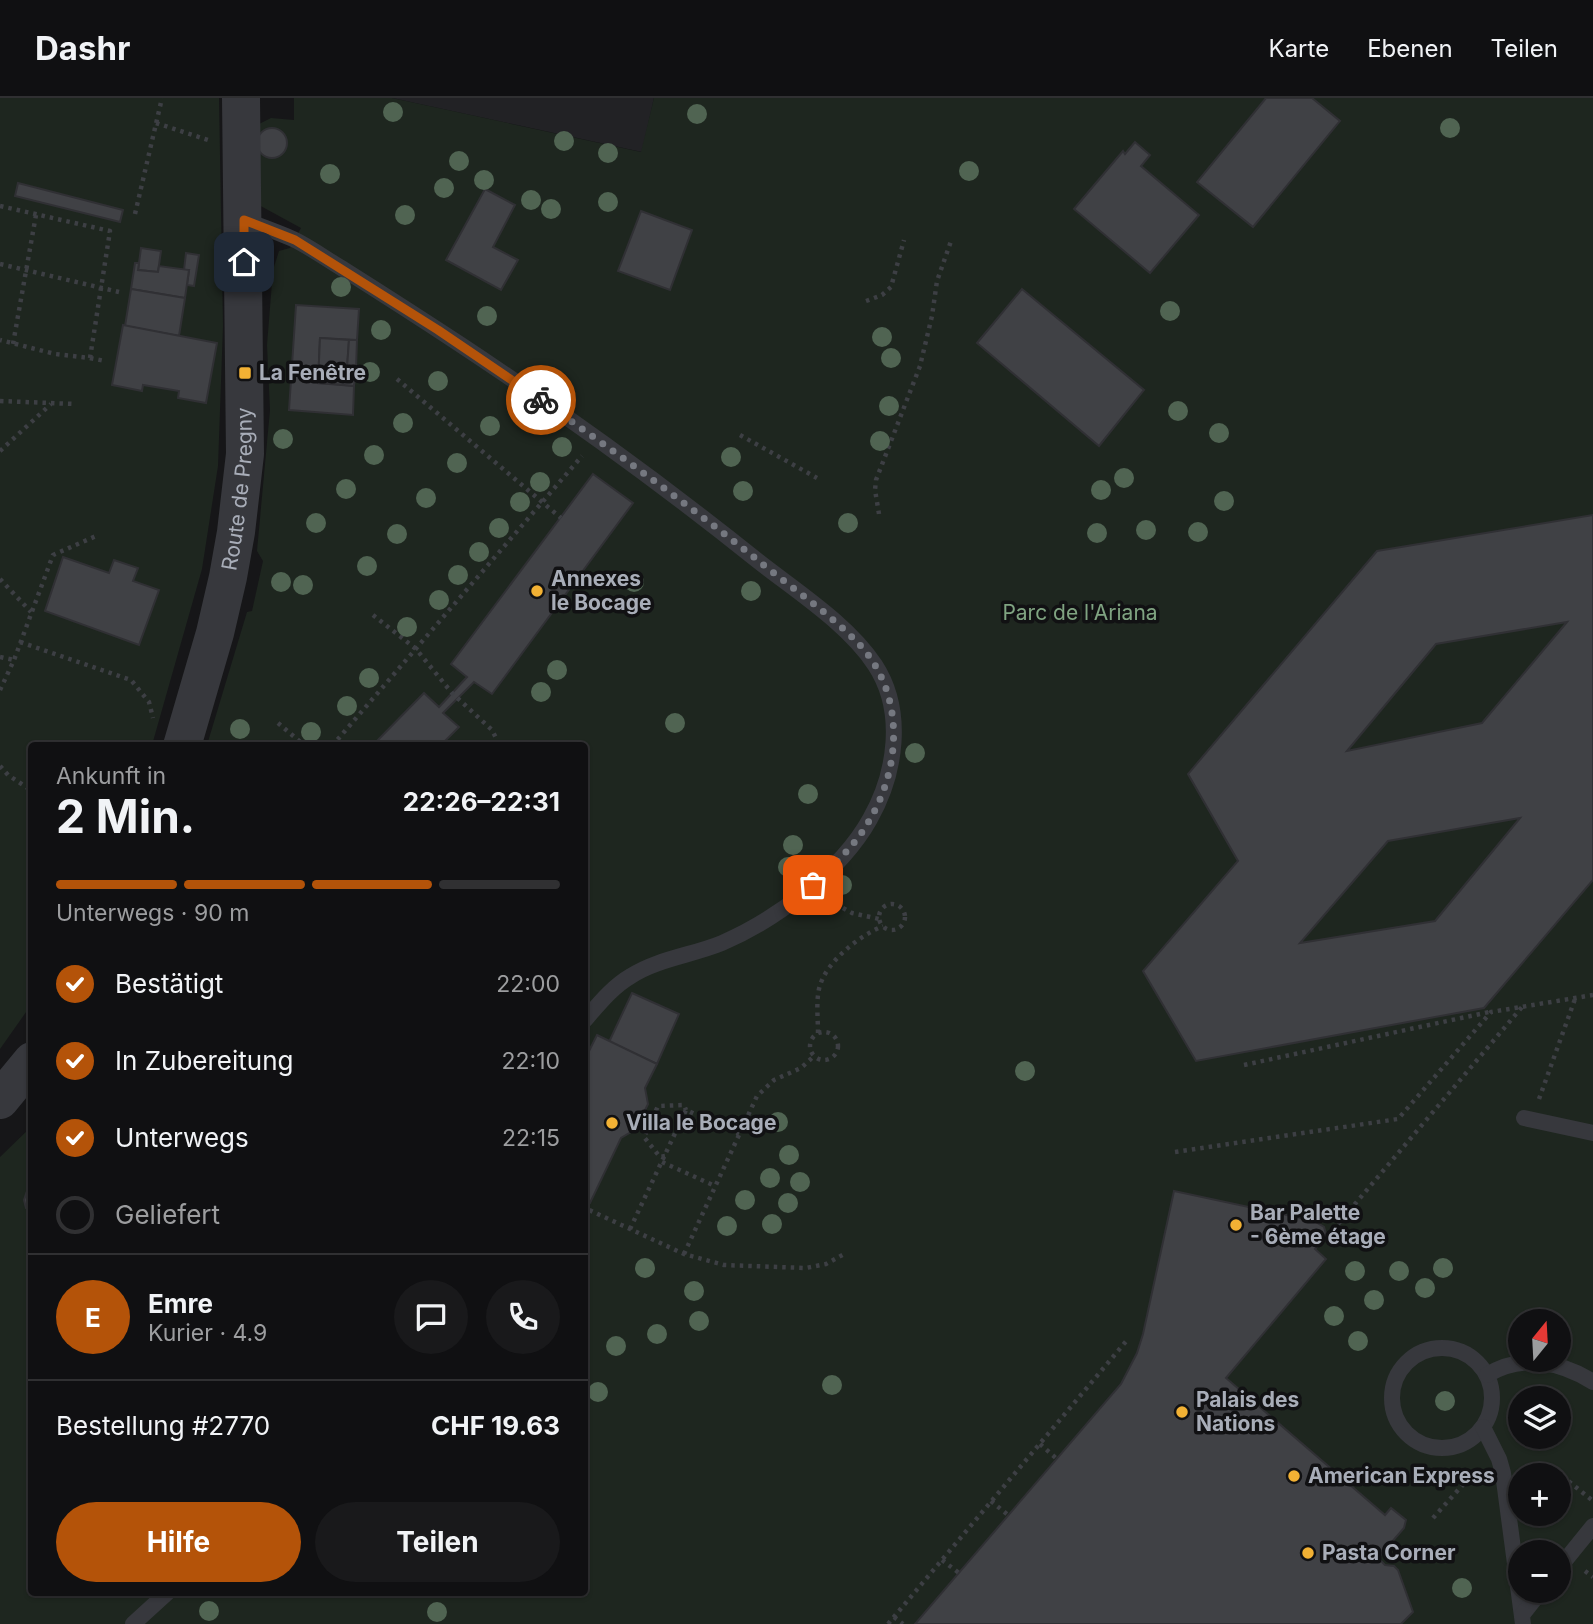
<!DOCTYPE html>
<html lang="de">
<head>
<meta charset="utf-8">
<style>
	:root { --surface:#101012; --page:#19191b; --text:#f1f3f6; --muted:#9c9d9f; --line:#303032; --accent:#b45309 }
	body { margin:0; font-family:Inter,sans-serif; background:var(--page); color:var(--text); height:100vh; display:flex; flex-direction:column; font-size:26px; white-space:nowrap }
	* { box-sizing:border-box; margin:0 }
	p { font-size:23px; color:var(--muted) }
	.icon { flex:none; width:38px; height:38px; fill:none; stroke:currentColor; stroke-width:2; stroke-linecap:round; stroke-linejoin:round }
	.map { position:relative; flex:1; overflow:hidden }
	.sheet { position:absolute; left:28px; top:644px; width:560px; height:854px; display:flex; flex-direction:column; background:var(--surface); border-radius:7px; box-shadow:0 2px 5px #0004,0 0 0 2px var(--line) }
	.sheet>* { flex:none }
	.needle { width:46px; rotate:18deg }
	.fabs { position:absolute; left:1508px; top:1211px; display:grid; gap:14px }
	.fabs a { display:grid; place-items:center; width:63px; height:63px; border-radius:50%; background:var(--surface); box-shadow:0 2px 5px #0004,0 0 0 2px var(--line); font-size:35px }
	.pin { position:absolute; display:grid; place-items:center; width:60px; height:60px; color:#fff; margin:-30px; border-radius:14px; box-shadow:0 4px 10px #0006 }
	.courier { position:absolute; display:grid; place-items:center; width:70px; height:70px; margin:-35px; border:5px solid #b45309; border-radius:50%; background:#fff; color:#222; box-shadow:0 2px 9px #0007 }
	.overview em { font-style:normal; font-weight:700 }
	.overview div { display:flex; flex-direction:column-reverse }
	.overview { display:flex; align-items:center; justify-content:space-between; height:119px; padding:0 28px }
	h1 { font-size:46px; font-weight:700; line-height:52px }
	.bar { display:grid; grid-template-columns:repeat(4,1fr); gap:10px 7px; align-content:center; height:84px; padding:0 28px }
	.bar i { height:9px; border-radius:5px; background:var(--line) }
	.bar .selected { background:var(--accent) }
	.bar p { grid-column:span 4 }
	.line { display:flex; align-items:center; gap:18px; padding:0 28px; border-top:2px solid var(--line) }
	.line div { flex:1 }
	.round { display:grid; place-items:center; flex:none; width:74px; height:74px; border-radius:37px; background:var(--page) }
	ol { padding:0 28px; list-style:none }
	li { display:flex; align-items:center; gap:21px; height:77px }
	li p { margin-inline-start:auto }
	li .icon { padding:7px; border-radius:50%; background:var(--accent); color:#fff; stroke-width:4 }
	li:last-child { color:var(--muted) }
	li i { width:38px; height:38px; border:4px solid var(--line); border-radius:50% }
	.cta { display:flex; gap:14px; margin-top:auto; padding:14px 28px }
	.cta a { flex:1; height:80px; border-radius:42px; background:var(--accent); color:#fff; font-size:28px; font-weight:700; line-height:80px; text-align:center }
	.cta a+a { background:var(--page); color:var(--text) }
	header { display:flex; align-items:center; gap:42px; box-sizing:border-box; height:98px; padding:0 35px; background:var(--surface); border-bottom:2px solid var(--line) }
	header strong { font-size:33px }
	nav { display:flex; gap:38px; margin-inline-start:auto; font-size:24px }
	.map>svg:first-child { display:block }
</style>
</head>
<body>
<header>
<strong>Dashr</strong>
<nav><a>Karte</a><a>Ebenen</a><a>Teilen</a></nav>
</header>
<div class="map">
<svg width="1593" height="1526" viewBox="0 0 1593 1526">
	<rect width="100%" height="100%" fill="#161618"/>
	<path fill="#222225" d="M392 0H654L642 54Z"/>
	<g fill="#1e261f" fill-rule="evenodd">
		<path d="M0 0H219L223 228 218 368 202 471 152 647 32 648 31 907 0 951Z"/>
		<path d="M294 0H392L641 54 654 0H1593V1526H0V1059L31 1029 32 1494H584V648L207 647 247 514 252 513 263 463 257 453 270 312 267 247 273 172 279 153 290 150 301 130 257 106 259 26 271 20 294 22ZM1521 1223H1559V1262H1521ZM1521 1300H1559V1339H1521ZM1521 1377H1559V1416H1521ZM1521 1454H1559V1493H1521Z"/>
	</g>
	<g fill="#404145" stroke="#303034" stroke-width="2" fill-rule="evenodd">
		<path d="M1266 0H1312L1340 23 1253 129 1197 84Z"/>
		<circle cx="272" cy="45" r="15"/>
		<path d="M1135 44 1150 57 1141 68 1199 117 1150 175 1074 111 1123 53 1125 56Z"/>
		<path d="M18 85 123 112 120 124 15 98Z"/>
		<path d="M485 91 515 107 493 149 518 162 501 192 446 162Z"/>
		<path d="M641 113 692 132 670 192 618 173Z"/>
		<path d="M141 150 161 153 158 174 138 172Z"/>
		<path d="M186 155 199 157 194 188 187 187 189 172H184Z"/>
		<path d="M135 165H139L138 172 158 174 159 168 189 172 185 200 131 191Z"/>
		<path d="M131 191 185 200 179 238 125 228Z"/>
		<path d="M1022 191 1144 292 1099 348 977 245Z"/>
		<path d="M296 207 359 211 357 242 320 240 318 285 354 288 353 317 289 312Z"/>
		<path d="M123 227 217 245 206 305 178 300 179 293 143 287 142 293 112 287Z"/>
		<path d="M320 240 349 242 347 270 337 269 335 286 318 285Z"/>
		<path d="M349 242H357L356 271 347 270Z"/>
		<path d="M337 269 356 271 354 288 335 286Z"/>
		<path d="M593 376 633 405 492 596 474 584 443 615 459 629 440 648H372L424 595 439 609 467 579 451 566Z"/>
		<path d="M1593 417V782L1484 910 1196 963 1143 873 1238 763 1188 676 1377 453ZM1567 524 1482 625 1347 653 1436 546ZM1520 720 1435 823 1300 845 1388 743Z"/>
		<path d="M63 459 109 475 114 462 138 470 133 483 159 492 139 547 45 513Z"/>
		<path d="M632 895 679 916 657 966 609 944Z"/>
		<path d="M597 937 657 966 645 990 648 1006 636 1031 621 1040 590 1105 584 1102V963Z"/>
		<path d="M32 1078V1112L26 1110 24 1102Z"/>
		<path d="M1174 1093 1314 1123 1324 1129 1326 1136 1323 1142 1315 1151 1326 1161 1226 1280 1385 1417 1391 1410 1406 1422 1404 1430 1378 1460 1385 1467 1394 1468 1398 1472 1413 1514 1401 1526H915L1121 1286 1137 1255 1143 1236Z"/>
	</g>
	<g fill="none" stroke-linecap="round" stroke-linejoin="round">
		<g stroke="#3d3f44" stroke-width="4.5" stroke-dasharray="3.5 5" stroke-linecap="butt">
			<path d="M156 25 208 42"/>
			<path d="M0 108 110 133 90 260 55 256 0 242"/>
			<path d="M135 116 162 0"/>
			<path d="M0 166 119 194"/>
			<path d="M866 203 882 197 891 189 904 142"/>
			<path d="M13 246 36 117"/>
			<path d="M90 260 105 263"/>
			<path d="M397 281 561 420"/>
			<path d="M0 303 75 306"/>
			<path d="M740 337 817 380"/>
			<path d="M0 353 51 306"/>
			<path d="M879 416 875 392 876 382 920 268 932 218 937 183 951 143"/>
			<path d="M0 481 31 514"/>
			<path d="M373 517 416 551 452 595 492 632 500 648"/>
			<path d="M20 544 131 582 149 604 153 620"/>
			<path d="M0 559 14 562"/>
			<path d="M0 592 14 562 53 457 96 438"/>
			<path d="M278 625 305 648"/>
			<path d="M332 648 582 358"/>
			<path d="M0 668 8 677 32 693"/>
			<path d="M828 802 852 815 879 821"/>
			<circle cx="892" cy="819" r="13"/>
			<circle cx="824" cy="948" r="14"/>
			<path d="M818 935C818 920 816 905 819 891 825 864 859 838 883 828"/>
			<path d="M1244 967 1489 914"/>
			<path d="M1539 1001 1575 901"/>
			<path d="M643 1018 652 1022"/>
			<path d="M1175 1054 1398 1021 1491 914 1593 897"/>
			<path d="M665 1058 660 1059 644 1039 658 1008 684 1007 686 1012"/>
			<path d="M662 1064 715 1088"/>
			<path d="M584 1116 587 1111 684 1156 724 1167 806 1170 826 1166 846 1155"/>
			<path d="M1338 1126 1522 909"/>
			<path d="M630 1131 686 1012 739 1036"/>
			<path d="M684 1156 757 998 774 982 801 970 814 958"/>
			<path d="M1040 1346 1057 1361"/>
			<path d="M1562 1378 1593 1403"/>
			<path d="M991 1403 1008 1417"/>
			<path d="M1433 1420 1477 1371"/>
			<path d="M942 1462 959 1475"/>
			<path d="M1585 1473 1593 1479"/>
			<path d="M894 1519 903 1526"/>
			<path d="M888 1526 1128 1241"/>
		</g>
		<g stroke="#37383d" stroke-width="16">
			<path d="M244 122C260 128 277 134 293 141 310 149 326 161 343 171 381 195 420 220 458 245 561 313 662 386 758 463 796 493 848 526 875 567 905 613 896 675 870 721 841 773 776 822 722 845 693 857 657 861 631 878 612 889 598 907 584 923"/>
			<path d="M1524 1020 1593 1035"/>
			<circle cx="1442" cy="1300" r="50"/>
			<path d="M1487 1277C1521 1256 1560 1263 1593 1284"/>
			<path d="M1483 1329 1499 1361 1503 1375 1523 1526"/>
			<path d="M1559 1470 1593 1428"/>
			<path d="M1522 1517 1541 1493"/>
			<path d="M133 1526 168 1494"/>
		</g>
		<g stroke="#37383d" stroke-width="38">
			<path id="s1" d="M182 648 215 535 228 479 236 434 245 356 241 0"/>
			<path d="M0 1002 32 963"/>
		</g>
	</g>
	<g fill="#506452">
		<circle cx="393" cy="14" r="10"/>
		<circle cx="697" cy="16" r="10"/>
		<circle cx="1450" cy="30" r="10"/>
		<circle cx="564" cy="43" r="10"/>
		<circle cx="608" cy="55" r="10"/>
		<circle cx="459" cy="63" r="10"/>
		<circle cx="969" cy="73" r="10"/>
		<circle cx="330" cy="76" r="10"/>
		<circle cx="484" cy="82" r="10"/>
		<circle cx="444" cy="90" r="10"/>
		<circle cx="531" cy="102" r="10"/>
		<circle cx="608" cy="104" r="10"/>
		<circle cx="551" cy="111" r="10"/>
		<circle cx="405" cy="117" r="10"/>
		<circle cx="341" cy="189" r="10"/>
		<circle cx="1170" cy="213" r="10"/>
		<circle cx="487" cy="218" r="10"/>
		<circle cx="381" cy="232" r="10"/>
		<circle cx="882" cy="239" r="10"/>
		<circle cx="891" cy="260" r="10"/>
		<circle cx="370" cy="274" r="10"/>
		<circle cx="438" cy="283" r="10"/>
		<circle cx="889" cy="308" r="10"/>
		<circle cx="1178" cy="313" r="10"/>
		<circle cx="403" cy="325" r="10"/>
		<circle cx="490" cy="328" r="10"/>
		<circle cx="1219" cy="335" r="10"/>
		<circle cx="283" cy="341" r="10"/>
		<circle cx="880" cy="343" r="10"/>
		<circle cx="562" cy="349" r="10"/>
		<circle cx="374" cy="357" r="10"/>
		<circle cx="731" cy="359" r="10"/>
		<circle cx="457" cy="365" r="10"/>
		<circle cx="1124" cy="380" r="10"/>
		<circle cx="540" cy="384" r="10"/>
		<circle cx="346" cy="391" r="10"/>
		<circle cx="1101" cy="392" r="10"/>
		<circle cx="743" cy="393" r="10"/>
		<circle cx="426" cy="400" r="10"/>
		<circle cx="1224" cy="403" r="10"/>
		<circle cx="520" cy="404" r="10"/>
		<circle cx="316" cy="425" r="10"/>
		<circle cx="848" cy="425" r="10"/>
		<circle cx="499" cy="430" r="10"/>
		<circle cx="1146" cy="432" r="10"/>
		<circle cx="1198" cy="434" r="10"/>
		<circle cx="1097" cy="435" r="10"/>
		<circle cx="397" cy="436" r="10"/>
		<circle cx="479" cy="454" r="10"/>
		<circle cx="367" cy="468" r="10"/>
		<circle cx="458" cy="477" r="10"/>
		<circle cx="281" cy="484" r="10"/>
		<circle cx="634" cy="484" r="10"/>
		<circle cx="303" cy="487" r="10"/>
		<circle cx="751" cy="493" r="10"/>
		<circle cx="439" cy="502" r="10"/>
		<circle cx="407" cy="529" r="10"/>
		<circle cx="557" cy="572" r="10"/>
		<circle cx="369" cy="580" r="10"/>
		<circle cx="541" cy="594" r="10"/>
		<circle cx="347" cy="608" r="10"/>
		<circle cx="675" cy="625" r="10"/>
		<circle cx="240" cy="631" r="10"/>
		<circle cx="311" cy="634" r="10"/>
		<circle cx="915" cy="655" r="10"/>
		<circle cx="808" cy="696" r="10"/>
		<circle cx="793" cy="747" r="10"/>
		<circle cx="788" cy="769" r="10"/>
		<circle cx="842" cy="787" r="10"/>
		<circle cx="1025" cy="973" r="10"/>
		<circle cx="778" cy="1024" r="10"/>
		<circle cx="789" cy="1057" r="10"/>
		<circle cx="770" cy="1080" r="10"/>
		<circle cx="800" cy="1084" r="10"/>
		<circle cx="745" cy="1102" r="10"/>
		<circle cx="788" cy="1105" r="10"/>
		<circle cx="772" cy="1126" r="10"/>
		<circle cx="727" cy="1128" r="10"/>
		<circle cx="645" cy="1170" r="10"/>
		<circle cx="1443" cy="1170" r="10"/>
		<circle cx="1355" cy="1173" r="10"/>
		<circle cx="1399" cy="1173" r="10"/>
		<circle cx="1425" cy="1190" r="10"/>
		<circle cx="694" cy="1193" r="10"/>
		<circle cx="1374" cy="1202" r="10"/>
		<circle cx="1334" cy="1218" r="10"/>
		<circle cx="699" cy="1223" r="10"/>
		<circle cx="657" cy="1236" r="10"/>
		<circle cx="1358" cy="1243" r="10"/>
		<circle cx="616" cy="1248" r="10"/>
		<circle cx="832" cy="1287" r="10"/>
		<circle cx="598" cy="1294" r="10"/>
		<circle cx="1445" cy="1303" r="10"/>
		<circle cx="1462" cy="1490" r="10"/>
		<circle cx="209" cy="1513" r="10"/>
		<circle cx="437" cy="1514" r="10"/>
	</g>
	<g fill="none" stroke-linecap="round" stroke-linejoin="round">
		<path stroke="#757880" stroke-width="7" stroke-dasharray="0 12.6" d="M541 302C614 353 686 405 755 460 789 488 828 514 858 545 905 594 902 668 869 723 855 748 833 767 813 787"/>
		<path stroke="#b45309" stroke-width="9" d="M244 164V122L295 142 438 232 541 302"/>
	</g>
	<g fill="#f2b134" stroke="#111113" stroke-width="2.5">
		<rect x="238" y="268" width="14" height="14" rx="3.5"/>
		<circle cx="537" cy="493" r="7"/>
		<circle cx="612" cy="1025" r="7"/>
		<circle cx="1236" cy="1127" r="7"/>
		<circle cx="1182" cy="1314" r="7"/>
		<circle cx="1294" cy="1378" r="7"/>
		<circle cx="1308" cy="1455" r="7"/>
	</g>
	<g text-anchor="middle" stroke-width="7" stroke-linejoin="round" paint-order="stroke">
		<g font-size="21" font-weight="bold" fill="#a8adb8" stroke="#111113" text-anchor="start">
			<text x="259" y="282">La Fenêtre</text>
			<text x="551" y="488">Annexes<tspan x="551" dy="24">le Bocage</tspan></text>
			<text x="626" y="1032">Villa le Bocage</text>
			<text x="1250" y="1122">Bar Palette<tspan x="1250" dy="24">- 6ème étage</tspan></text>
			<text x="1196" y="1309">Palais des<tspan x="1196" dy="24">Nations</tspan></text>
			<text x="1308" y="1385">American Express</text>
			<text x="1322" y="1462">Pasta Corner</text>
		</g>
		<g font-size="21" fill="#a8adb8" stroke="#111113">
			<text dy="7" stroke="none"><textPath href="#s1" startOffset="264">Route de Pregny</textPath></text>
		</g>
		<g font-size="21" fill="#7fa381" stroke="#111113">
			<text x="1080" y="522">Parc de l'Ariana</text>
		</g>
	</g>
</svg>
<div class="fabs">
<a><svg class="needle" viewBox="-14 -14 28 28"><path d="M0-13l5 13h-10z" fill="#e53935"/><path d="M0 13l5-13h-10z" fill="#9c9d9f"/></svg></a>
<a><svg class="icon" aria-label="layers" viewBox="0 0 24 24"><path d="M12 4l9 5-9 5-9-5zM3 14l9 5 9-5"/></svg></a>
<a>+</a>
<a>−</a>
</div>
<div class="pin" style="left:813px;top:787px;background:#ea580c"><svg class="icon" aria-label="bag" viewBox="0 0 24 24"><path d="M5 8h14l-1 12H6zM9 8a3 3 0 0 1 6 0"/></svg></div>
<div class="pin" style="left:244px;top:164px;background:#1f2937"><svg class="icon" aria-label="home" viewBox="0 0 24 24"><path d="M3 11l9-7 9 7M6 9v11h12V9"/></svg></div>
<div class="courier" style="left:541px;top:302px"><svg class="icon" aria-label="bike" viewBox="0 0 24 24"><circle cx="6" cy="16" r="4"/><circle cx="18" cy="16" r="4"/><path d="M6 16l4-8h5l3 8M10 8l3 8H6M13 5h3"/></svg></div>
<section class="sheet">
<div class="overview"><div><h1>2 Min.</h1><p>Ankunft in</p></div><em>22:26–22:31</em></div>
<div class="bar"><i class="selected"></i><i class="selected"></i><i class="selected"></i><i></i><p>Unterwegs · 90 m</p></div>
<ol>
<li><svg class="icon" aria-label="check" viewBox="0 0 24 24"><path d="M5 12l5 5 9-10"/></svg>Bestätigt<p>22:00</p></li>
<li><svg class="icon" aria-label="check" viewBox="0 0 24 24"><path d="M5 12l5 5 9-10"/></svg>In Zubereitung<p>22:10</p></li>
<li><svg class="icon" aria-label="check" viewBox="0 0 24 24"><path d="M5 12l5 5 9-10"/></svg>Unterwegs<p>22:15</p></li>
<li><i></i>Geliefert</li>
</ol>
<div class="line" style="height:126px"><b class="round" style="background:var(--accent);color:#fff">E</b><div><b>Emre</b><p>Kurier · 4.9</p></div><a class="round"><svg class="icon" aria-label="chat" viewBox="0 0 24 24"><path d="M4 5h16v11H9l-5 4z"/></svg></a><a class="round"><svg class="icon" aria-label="phone" viewBox="0 0 24 24"><path d="M5 4h4l2 5-3 2q2 4 5 5l2-3 5 2v4C11 20 4 13 5 4z"/></svg></a></div>
<div class="line" style="height:91px"><div>Bestellung #2770</div><b>CHF 19.63</b></div>
<div class="cta"><a>Hilfe</a><a>Teilen</a></div>
</section>
</div>
</body>
</html>
